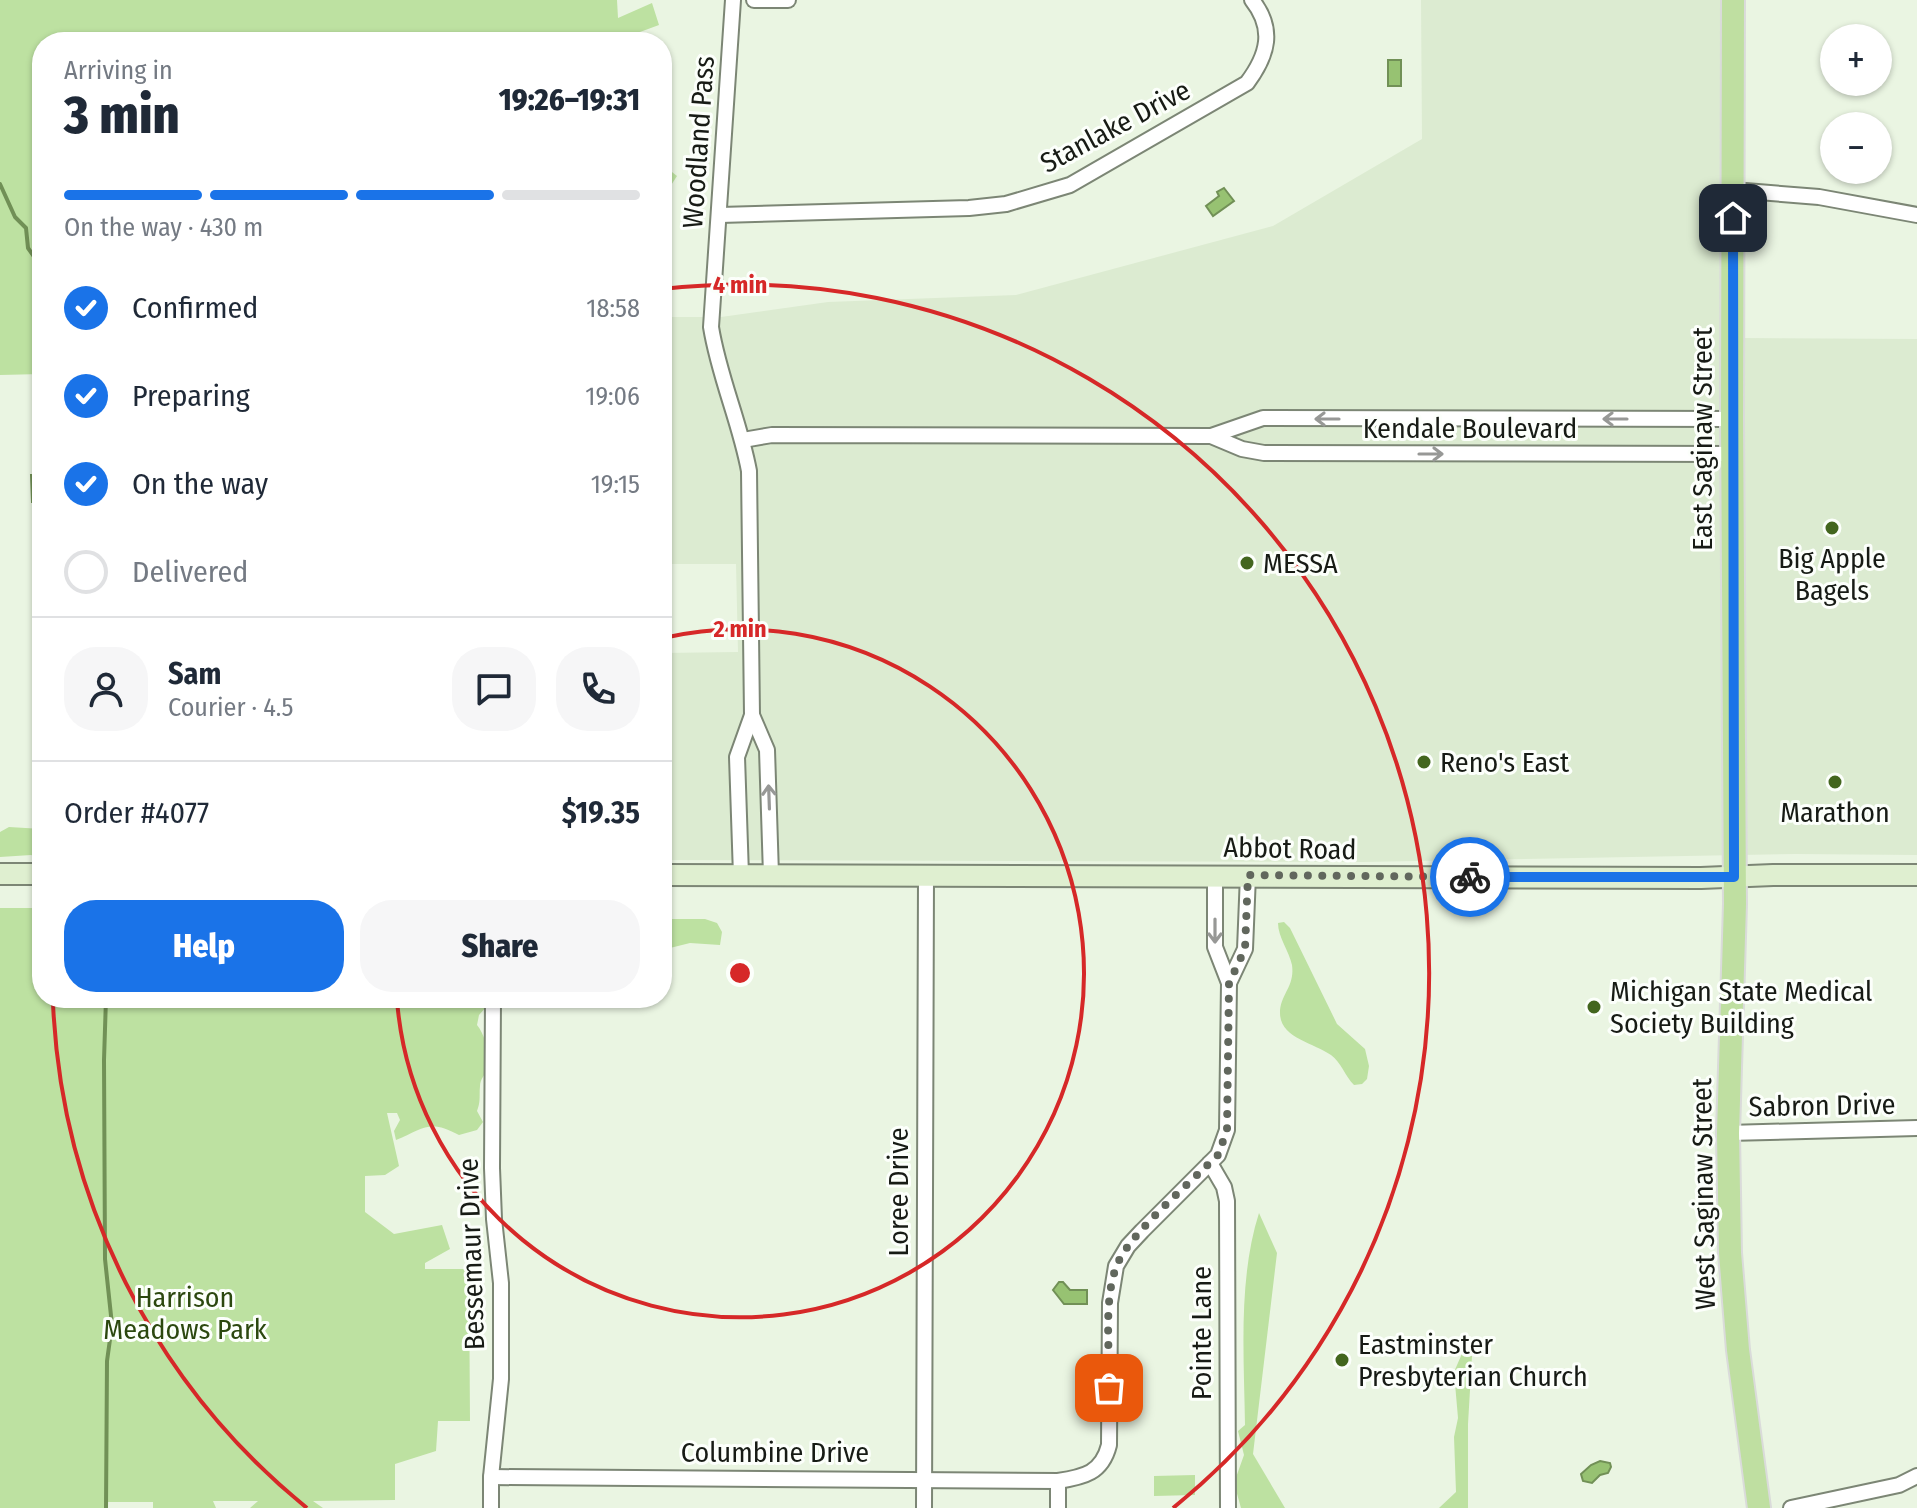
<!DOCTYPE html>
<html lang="en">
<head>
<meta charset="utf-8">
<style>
	:root { --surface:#fff; --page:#f6f6f7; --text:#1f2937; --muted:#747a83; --line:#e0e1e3; --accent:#1a73e8 }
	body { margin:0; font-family:"Fira Sans Condensed",sans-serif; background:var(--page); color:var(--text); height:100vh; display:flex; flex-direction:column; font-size:30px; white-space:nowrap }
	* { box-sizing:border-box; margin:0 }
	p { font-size:26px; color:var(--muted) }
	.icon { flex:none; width:44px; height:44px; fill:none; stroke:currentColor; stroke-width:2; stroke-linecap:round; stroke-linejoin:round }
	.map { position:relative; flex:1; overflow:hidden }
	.drawer { position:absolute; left:32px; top:32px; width:640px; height:976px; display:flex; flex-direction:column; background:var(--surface); border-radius:32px; box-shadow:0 2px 6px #0004 }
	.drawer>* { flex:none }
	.controls { position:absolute; left:1820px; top:24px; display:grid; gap:16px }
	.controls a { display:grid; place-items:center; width:72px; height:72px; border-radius:50%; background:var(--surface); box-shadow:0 2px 6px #0004; font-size:40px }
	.pin { position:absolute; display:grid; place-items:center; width:68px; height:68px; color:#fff; margin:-34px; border-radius:16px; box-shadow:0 4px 12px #0006 }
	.courier { position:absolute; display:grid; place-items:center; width:80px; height:80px; margin:-40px; border:6px solid #1a73e8; border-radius:50%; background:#fff; color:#222; box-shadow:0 2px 10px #0007 }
	.headline em { font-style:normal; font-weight:800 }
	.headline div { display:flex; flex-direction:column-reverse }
	.headline { display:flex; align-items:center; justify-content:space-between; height:136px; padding:0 32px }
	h1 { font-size:52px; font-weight:800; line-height:60px }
	.bar { display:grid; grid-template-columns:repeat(4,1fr); gap:12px 8px; align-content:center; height:96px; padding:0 32px }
	.bar i { height:10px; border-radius:6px; background:var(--line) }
	.bar .active { background:var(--accent) }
	.bar p { grid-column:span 4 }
	.line { display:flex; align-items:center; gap:20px; padding:0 32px; border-top:2px solid var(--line) }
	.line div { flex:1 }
	.round { display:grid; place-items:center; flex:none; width:84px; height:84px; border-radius:32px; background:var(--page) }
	ol { padding:0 32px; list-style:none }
	li { display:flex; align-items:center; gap:24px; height:88px }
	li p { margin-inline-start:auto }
	li .icon { padding:8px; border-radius:50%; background:var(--accent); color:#fff; stroke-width:4 }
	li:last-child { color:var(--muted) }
	li i { width:44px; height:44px; border:4px solid var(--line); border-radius:50% }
	.action { display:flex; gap:16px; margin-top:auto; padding:16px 32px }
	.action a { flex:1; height:92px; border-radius:32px; background:var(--accent); color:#fff; font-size:32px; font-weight:800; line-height:92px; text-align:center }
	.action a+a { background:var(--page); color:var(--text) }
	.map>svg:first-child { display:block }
</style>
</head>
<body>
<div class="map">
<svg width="1917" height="1508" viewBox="0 0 1917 1508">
	<rect width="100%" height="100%" fill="#eaf5e2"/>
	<path fill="#dcebd1" d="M1421 0H1740L1741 338 1917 339V855L1796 854 1362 862 662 860V653L738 652 736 564H662V317H721L828 302 1016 295 1273 226 1422 139Z"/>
	<g fill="#bde1a1">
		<path d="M0 0H617L618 18 652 3 659 25 629 36 622 42H42V374L0 375Z"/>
		<path d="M662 164 677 176 668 190 662 193Z"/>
		<path d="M9 827 42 829V858L31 855 0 857V832Z"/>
		<path d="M0 908H42V998H487V1006L479 1015 477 1025C486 1036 489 1054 487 1068 486 1074 480 1079 480 1086 479 1095 481 1101 477 1111L483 1122 477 1130 459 1135C430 1119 424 1128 396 1140L394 1131 400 1120 397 1113H387L399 1166 385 1175 365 1176V1212L394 1234 442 1225 450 1249 425 1263V1269H469L470 1421H438L436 1451 395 1464V1500L313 1501 323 1508H250L258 1501H213L216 1508H153V1502H104V1508H0Z"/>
		<path d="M662 919H705L717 923 722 932 720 945 690 943 662 950Z"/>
		<path d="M1284 922 1290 928 1337 1024 1365 1049 1369 1066 1367 1079 1362 1084 1354 1085C1345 1076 1341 1062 1331 1055 1314 1043 1280 1038 1280 1013 1280 994 1295 987 1292 965 1289 951 1278 937 1278 923Z"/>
		<path d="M1259 1213 1277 1253 1253 1454 1285 1508H1241L1234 1483 1244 1455 1238 1431 1245 1425C1244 1355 1238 1279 1259 1213Z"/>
		<path d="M1464 1349 1472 1356 1468 1424V1508H1439L1456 1492 1454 1437 1458 1418 1454 1372Z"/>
		<path d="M1195 1475V1495L1154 1496V1476Z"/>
	</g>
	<g fill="#97c272" stroke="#719056" stroke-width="2">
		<rect x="1388" y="60" width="13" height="26"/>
		<path d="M1224 188 1234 201 1213 216 1206 206 1219 196 1217 192Z"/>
		<path d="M31 475H42V502H32Z"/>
		<path d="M1059 1282H1063L1070 1290H1087V1304H1064L1053 1290Z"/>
		<path d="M1600 1461 1610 1463 1611 1467 1608 1473 1600 1475 1592 1483 1583 1481 1581 1474 1591 1465Z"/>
	</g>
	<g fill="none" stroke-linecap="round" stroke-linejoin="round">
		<g stroke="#719056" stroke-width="4">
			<path d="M0 184 15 217 26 228 28 248 42 268"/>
			<path d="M106 998 104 1060 105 1259 112 1325 107 1361 106 1508"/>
		</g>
		<g stroke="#7c8675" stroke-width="18">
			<g id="minor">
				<path d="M733 0 711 327C719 377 740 422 749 471L752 715 737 757 741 875"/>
				<path d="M754 0H788"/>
				<path d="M1733 190 1819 197 1917 215"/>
				<path d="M720 215 969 208 1006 204 1070 185 1247 83C1268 55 1275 29 1252 0"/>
				<path d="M1211 436 1242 449 1264 453 1732 454"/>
				<path d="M743 440 772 435 1211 436 1263 418 1732 419"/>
				<path d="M752 715 767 750 771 875"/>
				<path d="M1229 983 1245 949 1248 875"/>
				<path d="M1728 1133 1917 1128"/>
				<path d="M1210 1163 1224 1187 1227 1201 1228 1508"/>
				<path d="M491 1477 1058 1481C1084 1477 1102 1473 1109 1445L1110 1303 1116 1266 1128 1246 1142 1231 1218 1155 1227 1130 1229 983 1215 947V875"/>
				<path d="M1058 1481V1508"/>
				<path d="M491 1508V1477L501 1379V1283L494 1219 492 1168 493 998"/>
				<path d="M924 1508 926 876"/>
				<path d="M1791 1508 1899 1485 1917 1476"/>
			</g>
		</g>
		<g stroke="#7c8675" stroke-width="24">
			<g id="secondary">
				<path d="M0 874H42"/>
				<path d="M662 875 1701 878 1773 875H1917"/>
			</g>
		</g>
		<g stroke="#dadbda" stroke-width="26">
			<path id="primary" d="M1733 0 1732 419 1735 904 1728 1133 1730 1253 1738 1350 1759 1508"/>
		</g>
		<use href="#minor" stroke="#fff" stroke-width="14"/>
		<use href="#secondary" stroke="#dfefd0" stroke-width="20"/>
		<use href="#primary" stroke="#bfdfa1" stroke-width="22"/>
	</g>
	<defs><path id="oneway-shaft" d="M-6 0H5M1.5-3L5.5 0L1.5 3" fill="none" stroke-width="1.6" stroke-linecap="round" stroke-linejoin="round" transform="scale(2)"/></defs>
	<g stroke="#979896">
		<use href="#oneway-shaft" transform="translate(1327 419) rotate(-180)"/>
		<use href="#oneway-shaft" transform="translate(1615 419) rotate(-180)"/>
		<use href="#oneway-shaft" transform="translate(1431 454)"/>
		<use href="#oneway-shaft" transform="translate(769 797) rotate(-92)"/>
		<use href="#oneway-shaft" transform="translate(1215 931) rotate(90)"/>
	</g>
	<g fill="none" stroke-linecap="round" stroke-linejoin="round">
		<path stroke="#61675d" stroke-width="8" stroke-dasharray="0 14.4" d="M1109 1388C1110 1351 1103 1299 1117 1265 1128 1235 1192 1181 1218 1155L1227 1130 1229 983 1245 949 1248 875 1470 877"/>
		<path stroke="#1a73e8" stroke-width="10" d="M1470 877H1734L1733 218"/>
	</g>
	<g fill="none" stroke="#d62828" stroke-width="4">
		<path d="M663 638A344 344 0 1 1 397 1000"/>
		<path d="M307 1508A688 688 0 0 1 53 1003M662 289A688 688 0 0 1 1173 1508"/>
	</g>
	<g fill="#43661e" stroke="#fcfffb" stroke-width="3">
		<circle cx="1832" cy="528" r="8"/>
		<circle cx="1247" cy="563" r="8"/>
		<circle cx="1424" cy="762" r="8"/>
		<circle cx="1835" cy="782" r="8"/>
		<circle cx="1594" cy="1007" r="8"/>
		<circle cx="1342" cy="1360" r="8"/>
	</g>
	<g text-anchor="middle" stroke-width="6" stroke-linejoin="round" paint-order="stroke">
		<g font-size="28" fill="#171b15" stroke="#fcfffb">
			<text transform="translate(1115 126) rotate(-28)" y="10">Stanlake Drive</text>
			<text transform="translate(698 142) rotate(-86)" y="10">Woodland Pass</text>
			<text x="1470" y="438">Kendale Boulevard</text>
			<text transform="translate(1702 439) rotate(-90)" y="10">East Saginaw Street</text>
			<text transform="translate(1290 848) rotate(1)" y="10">Abbot Road</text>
			<text transform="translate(1822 1105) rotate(-1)" y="10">Sabron Drive</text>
			<text transform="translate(898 1192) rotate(-90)" y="10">Loree Drive</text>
			<text transform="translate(1703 1194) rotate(-91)" y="10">West Saginaw Street</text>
			<text transform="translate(471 1254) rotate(-92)" y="10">Bessemaur Drive</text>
			<text transform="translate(1201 1333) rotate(-90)" y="10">Pointe Lane</text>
			<text x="775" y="1462">Columbine Drive</text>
		</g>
		<g font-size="28" fill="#171b15" stroke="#fcfffb" text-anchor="start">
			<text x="1832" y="568" text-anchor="middle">Big Apple<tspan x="1832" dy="32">Bagels</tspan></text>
			<text x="1263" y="573">MESSA</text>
			<text x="1440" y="772">Reno's East</text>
			<text x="1835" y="822" text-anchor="middle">Marathon</text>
			<text x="1610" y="1001">Michigan State Medical<tspan x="1610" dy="32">Society Building</tspan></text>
			<text x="1358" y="1354">Eastminster<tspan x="1358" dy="32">Presbyterian Church</tspan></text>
		</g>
		<g font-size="28" fill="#2c480f" stroke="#fcfffb">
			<text x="185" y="1307">Harrison<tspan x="185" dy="32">Meadows Park</tspan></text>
		</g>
	</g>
	<circle cx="740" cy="973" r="12" fill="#d62828" stroke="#fcfffb" stroke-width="4"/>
	<g font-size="24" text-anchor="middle" font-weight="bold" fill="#d62828" stroke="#fcfffb" stroke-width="6" stroke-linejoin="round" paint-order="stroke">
		<text x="740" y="293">4 min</text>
		<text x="740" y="637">2 min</text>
	</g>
</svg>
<div class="controls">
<a>+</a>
<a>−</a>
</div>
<div class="pin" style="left:1109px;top:1388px;background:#ea580c"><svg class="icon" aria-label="bag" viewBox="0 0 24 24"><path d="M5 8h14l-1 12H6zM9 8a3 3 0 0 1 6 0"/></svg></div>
<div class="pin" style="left:1733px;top:218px;background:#1f2937"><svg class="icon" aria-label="home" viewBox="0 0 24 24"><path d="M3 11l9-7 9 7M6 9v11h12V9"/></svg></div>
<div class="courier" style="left:1470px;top:877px"><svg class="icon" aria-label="bike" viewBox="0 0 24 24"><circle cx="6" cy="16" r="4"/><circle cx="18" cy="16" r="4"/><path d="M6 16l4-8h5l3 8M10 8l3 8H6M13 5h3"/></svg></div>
<section class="drawer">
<div class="headline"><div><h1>3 min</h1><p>Arriving in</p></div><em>19:26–19:31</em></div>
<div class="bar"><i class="active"></i><i class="active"></i><i class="active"></i><i></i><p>On the way · 430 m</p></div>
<ol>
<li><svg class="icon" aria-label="check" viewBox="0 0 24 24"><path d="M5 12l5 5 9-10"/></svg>Confirmed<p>18:58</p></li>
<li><svg class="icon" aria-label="check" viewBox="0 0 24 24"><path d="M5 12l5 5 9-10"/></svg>Preparing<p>19:06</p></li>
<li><svg class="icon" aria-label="check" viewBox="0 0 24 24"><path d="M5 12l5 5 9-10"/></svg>On the way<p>19:15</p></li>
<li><i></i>Delivered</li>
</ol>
<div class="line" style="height:144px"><a class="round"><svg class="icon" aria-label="person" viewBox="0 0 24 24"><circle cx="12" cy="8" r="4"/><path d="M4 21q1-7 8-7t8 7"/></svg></a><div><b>Sam</b><p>Courier · 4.5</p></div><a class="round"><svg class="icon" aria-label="chat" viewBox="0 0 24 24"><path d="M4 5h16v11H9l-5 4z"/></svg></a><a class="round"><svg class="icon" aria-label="phone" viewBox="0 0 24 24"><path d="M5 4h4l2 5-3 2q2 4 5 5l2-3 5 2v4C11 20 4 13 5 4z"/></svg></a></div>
<div class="line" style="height:104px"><div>Order #4077</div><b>$19.35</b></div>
<div class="action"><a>Help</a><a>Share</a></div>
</section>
</div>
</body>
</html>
